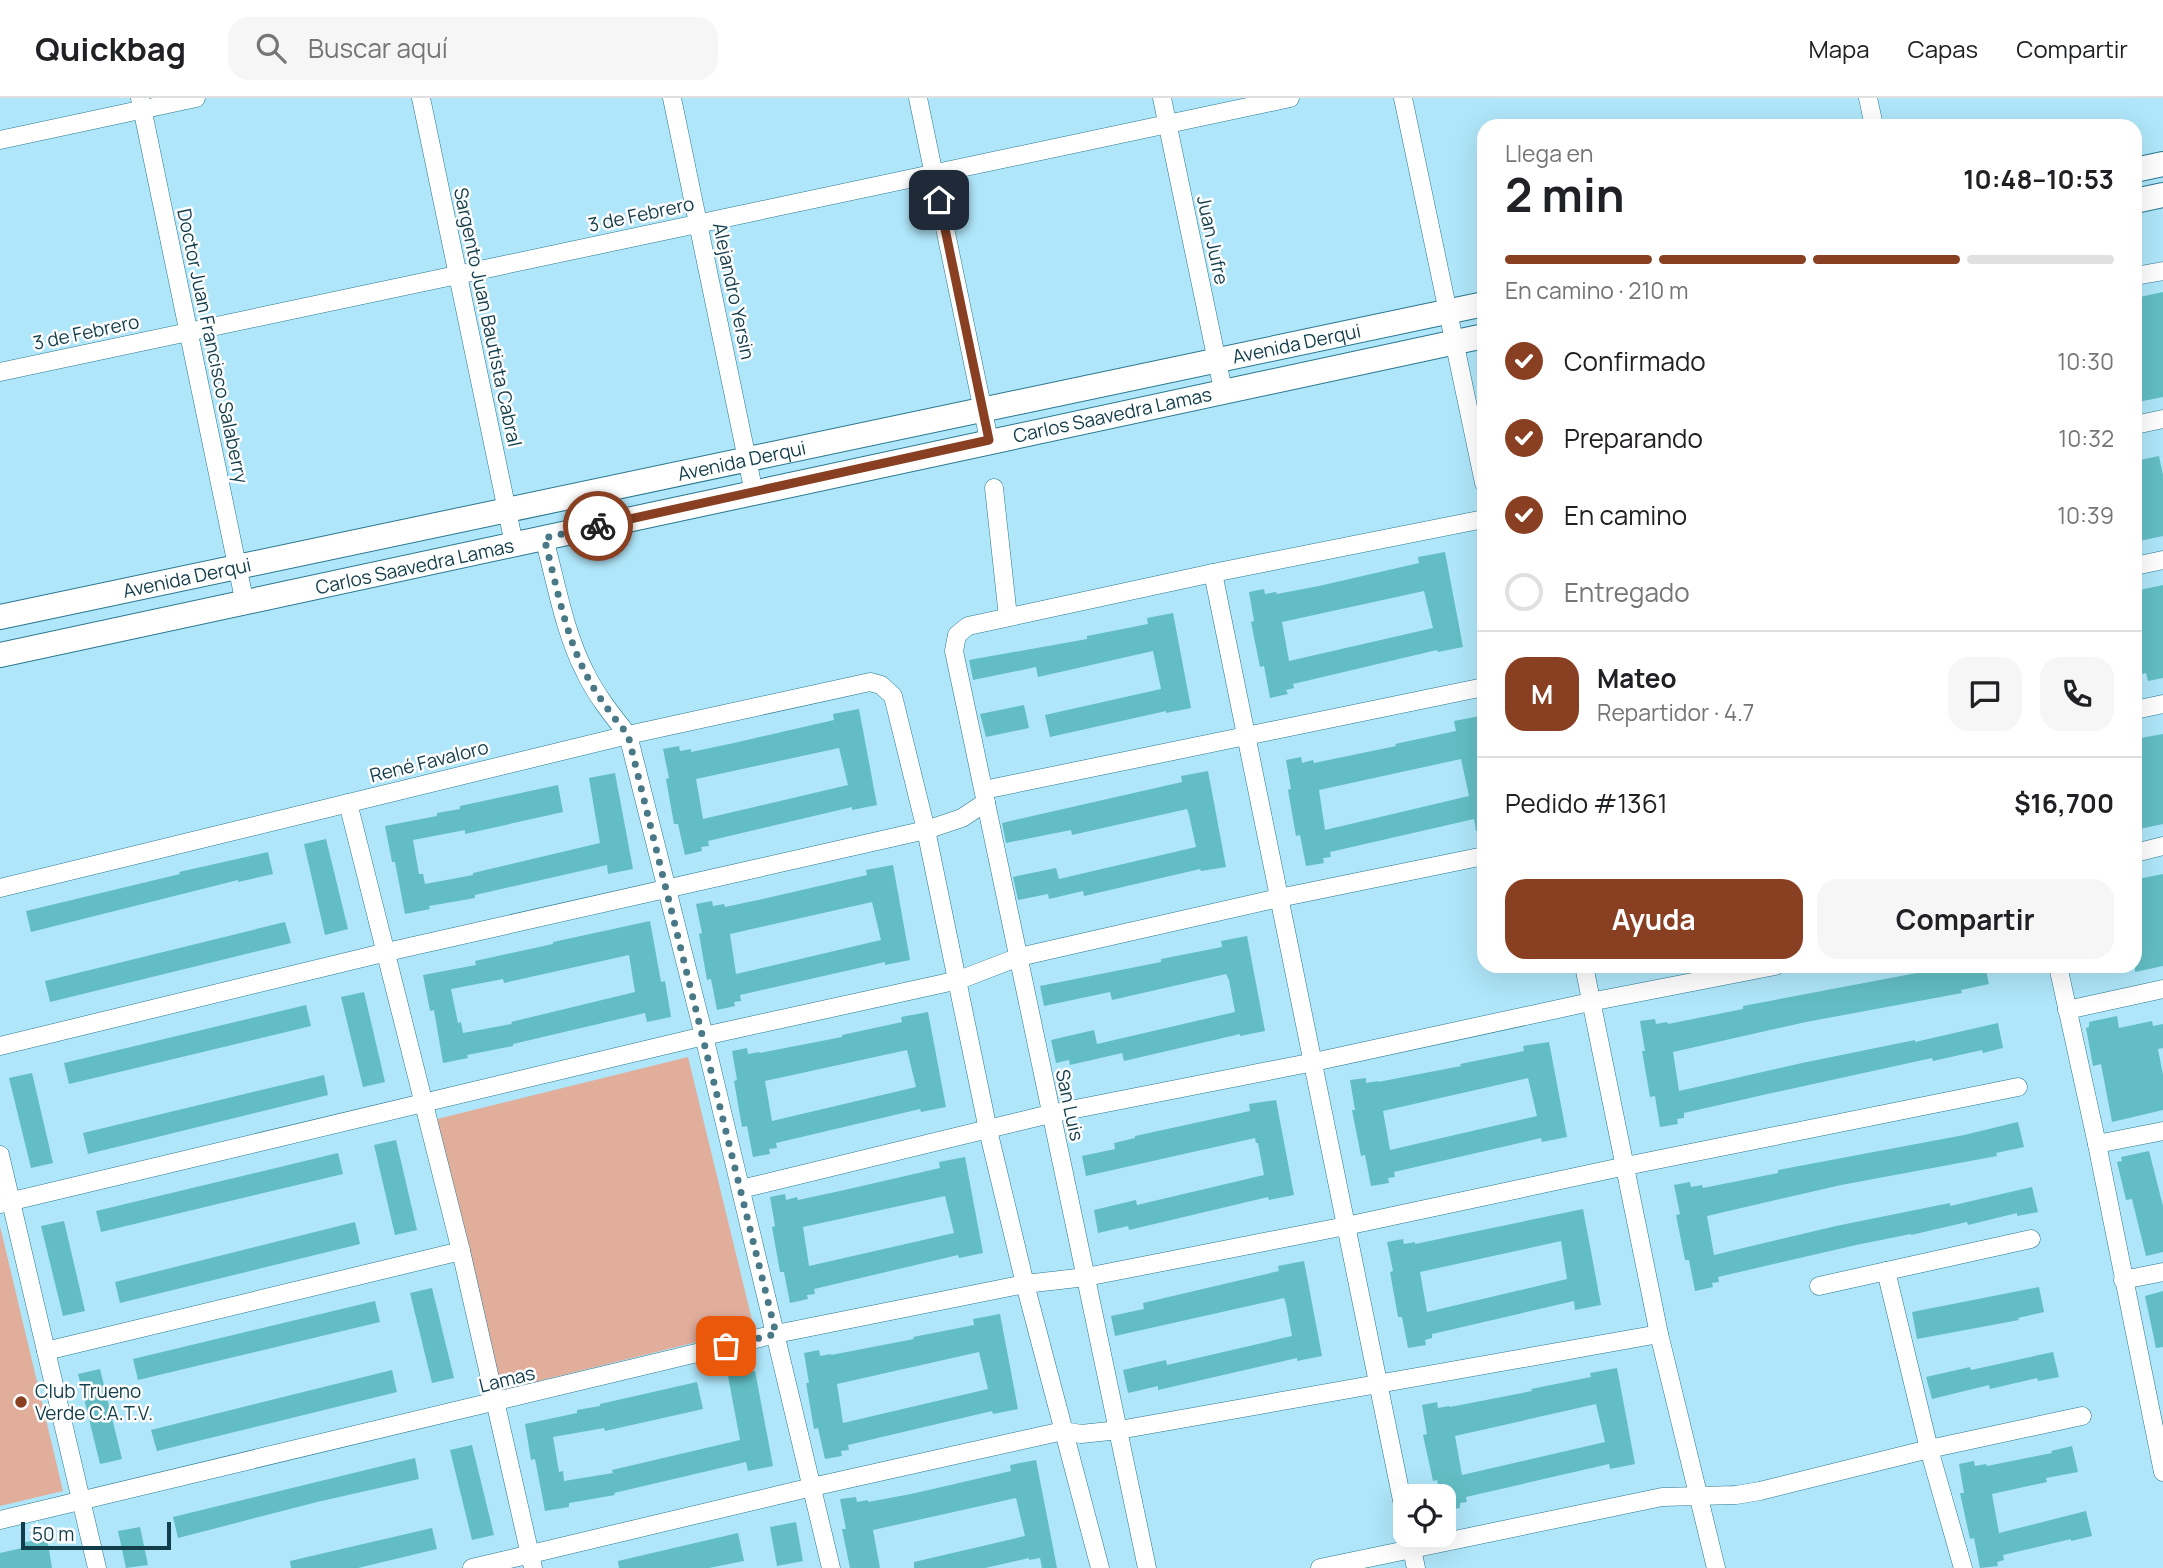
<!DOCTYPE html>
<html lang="es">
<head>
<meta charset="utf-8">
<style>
	:root { --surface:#fff; --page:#f6f6f6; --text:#202124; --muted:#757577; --line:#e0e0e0; --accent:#883f22 }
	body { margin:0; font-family:Manrope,sans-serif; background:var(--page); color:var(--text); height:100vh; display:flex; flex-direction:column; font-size:26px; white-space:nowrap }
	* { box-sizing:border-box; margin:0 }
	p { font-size:23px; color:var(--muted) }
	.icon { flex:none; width:38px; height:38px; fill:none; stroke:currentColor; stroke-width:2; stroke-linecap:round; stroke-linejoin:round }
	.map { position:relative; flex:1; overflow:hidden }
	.details { position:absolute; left:1477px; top:21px; width:665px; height:854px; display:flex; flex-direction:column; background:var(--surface); border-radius:21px; box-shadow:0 7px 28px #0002 }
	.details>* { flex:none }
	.controls { position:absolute; left:1393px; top:1386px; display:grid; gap:14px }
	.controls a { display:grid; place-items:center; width:63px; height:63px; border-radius:14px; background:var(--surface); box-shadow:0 7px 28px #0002; font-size:35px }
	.scale { position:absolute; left:21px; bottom:18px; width:150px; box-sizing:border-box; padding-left:7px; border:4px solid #123d4a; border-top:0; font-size:19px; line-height:24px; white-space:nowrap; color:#123d4a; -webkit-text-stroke:5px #fdfdfd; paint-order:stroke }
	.pin { position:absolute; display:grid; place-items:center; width:60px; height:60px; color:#fff; margin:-30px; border-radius:14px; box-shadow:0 4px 10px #0006 }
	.courier { position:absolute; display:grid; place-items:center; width:70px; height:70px; margin:-35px; border:5px solid #883f22; border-radius:50%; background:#fff; color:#222; box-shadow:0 2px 9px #0007 }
	.head em { font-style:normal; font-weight:700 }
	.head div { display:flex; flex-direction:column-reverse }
	.head { display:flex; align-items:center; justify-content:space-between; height:119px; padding:0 28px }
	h1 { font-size:46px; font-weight:700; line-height:52px }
	.bar { display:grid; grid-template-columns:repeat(4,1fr); gap:10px 7px; align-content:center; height:84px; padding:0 28px }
	.bar i { height:9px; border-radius:5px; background:var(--line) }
	.bar .selected { background:var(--accent) }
	.bar p { grid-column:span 4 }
	.line { display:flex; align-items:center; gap:18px; padding:0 28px; border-top:2px solid var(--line) }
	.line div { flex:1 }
	.round { display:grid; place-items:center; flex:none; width:74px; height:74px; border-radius:21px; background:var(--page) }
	ol { padding:0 28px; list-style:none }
	li { display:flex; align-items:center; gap:21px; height:77px }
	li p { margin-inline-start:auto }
	li .icon { padding:7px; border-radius:50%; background:var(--accent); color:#fff; stroke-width:4 }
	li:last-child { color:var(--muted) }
	li i { width:38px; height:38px; border:4px solid var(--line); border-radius:50% }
	.button { display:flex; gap:14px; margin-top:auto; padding:14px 28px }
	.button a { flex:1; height:80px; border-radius:21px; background:var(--accent); color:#fff; font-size:28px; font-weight:700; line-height:80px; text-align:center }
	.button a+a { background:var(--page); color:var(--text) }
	header { display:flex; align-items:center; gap:42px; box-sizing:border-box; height:98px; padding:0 35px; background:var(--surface); border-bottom:2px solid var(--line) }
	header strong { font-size:33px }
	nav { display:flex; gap:38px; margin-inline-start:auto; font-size:24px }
	.search { width:490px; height:63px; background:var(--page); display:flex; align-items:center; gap:18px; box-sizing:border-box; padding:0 24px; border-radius:21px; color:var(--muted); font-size:26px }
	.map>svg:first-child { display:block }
</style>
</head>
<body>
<header>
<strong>Quickbag</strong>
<div class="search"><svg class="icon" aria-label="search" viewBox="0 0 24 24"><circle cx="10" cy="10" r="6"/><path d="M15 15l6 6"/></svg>Buscar aquí</div>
<nav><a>Mapa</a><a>Capas</a><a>Compartir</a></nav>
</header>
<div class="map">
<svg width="2163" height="1470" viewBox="0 0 2163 1470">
	<rect width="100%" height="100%" fill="#afe6f9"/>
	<g fill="#e1ae9c">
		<path d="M688 959 754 1230 502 1292 437 1021Z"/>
		<path d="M0 1128 63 1393 0 1408Z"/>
	</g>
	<g fill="#62bec4" fill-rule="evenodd">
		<path d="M2163 194V299L2138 304 2135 291V200Z"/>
		<path d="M2159 358 2163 377V438L2135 444V363Z"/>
		<path d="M1445 454 1463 549 1438 554 1437 552 1293 586 1294 590 1286 592 1288 596 1270 600 1264 568 1260 569 1251 524 1254 523 1249 494 1264 491 1265 496 1276 494 1277 496 1319 488 1419 465 1418 459ZM1424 493 1433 530 1289 563 1282 524Z"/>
		<path d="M2163 487V580L2148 583 2146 575 2135 578V493Z"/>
		<path d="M1173 515 1191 610 1166 615V613L1050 639 1045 617 1161 591 1153 553 1038 579 1036 569 973 582 969 562 1087 541V538L1148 526 1147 520Z"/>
		<path d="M1024 607 1029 630 986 639 980 616Z"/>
		<path d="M859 611 877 707 852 712V709L708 743 709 748 701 749 702 753 685 757 678 726H674L666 681 669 680 663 651 679 648 680 653 691 651V654L734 645 834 622 833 616ZM839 650 848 687 703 721 696 681Z"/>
		<path d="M1480 618 1484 639V733H1476L1474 721 1330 754 1331 759 1323 760 1324 765 1306 768 1300 737 1296 738 1288 692 1291 691 1286 662 1301 659 1302 665 1313 662 1314 665 1396 648 1395 646 1456 633 1454 623ZM1461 661 1469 698 1325 732 1319 692Z"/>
		<path d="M2163 636V726L2135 732V641Z"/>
		<path d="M1208 673 1226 769 1201 773 1200 771 1084 798 1083 793 1049 801 1048 796 1018 802 1013 779 1056 770 1059 781 1196 749 1189 717 1187 711 1072 737 1071 732 1006 745 1002 725 1182 684 1181 678Z"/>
		<path d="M615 675 633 771 608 776 607 767 475 797V800L429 808 430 811 405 816 395 764H392L385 728 437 718V715L460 711V708L558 687 563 714 465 736V732L413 742 419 776H423L425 786 473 777V775L600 745 589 680Z"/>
		<path d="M326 741 348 831 325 837 304 746Z"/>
		<path d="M268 754 273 776 238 784V782L31 834 26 813 180 776 179 774Z"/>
		<path d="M893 767 910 862 885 867V864L740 897 741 903 734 904 735 908 717 912 711 881 707 882 699 836 702 835 696 806 712 803 713 808 724 806 725 809 767 800 867 777 866 772ZM872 804 881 842 736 876 730 836Z"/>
		<path d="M2163 776V868L2135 874V787L2139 786 2138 781Z"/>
		<path d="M650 823 661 884 665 883 671 919 647 924 645 915 513 946V948L467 957 468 960 443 965 434 912 430 913 423 877 476 867 475 863 553 846V844ZM629 857 635 894 511 924 512 926 463 935 461 924 458 925 451 891 503 881 504 885Z"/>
		<path d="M285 824 291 845 50 904 45 883Z"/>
		<path d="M1247 838 1265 933 1240 938V936L1124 963 1122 955 1070 967 1069 962 1056 965 1051 942 1094 932 1097 946 1235 914 1229 882 1226 876 1112 902 1110 894 1044 908 1040 888 1161 864V861L1222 849 1221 843Z"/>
		<path d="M1954 868H1985L1989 886 1961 892 1962 895 1806 924 1673 954 1679 993 1802 965 1915 942V944L1998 925 2003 950 1983 955 1982 952 1933 963 1932 960 1763 997 1684 1015V1020L1677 1021 1678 1026 1660 1029 1655 998 1650 999 1642 953H1645L1640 923 1655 921 1656 926 1667 924 1668 926 1743 911V908Z"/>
		<path d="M364 894 385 984 363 989 341 899Z"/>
		<path d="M306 907 311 928 69 986 64 965Z"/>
		<path d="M928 914 946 1009 921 1014 920 1011 776 1045 777 1050 769 1051 770 1056 753 1059 747 1028 742 1029 734 983 737 982 732 953 747 950 748 956 759 954 760 955 842 939V937L902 924 901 919ZM907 952 916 989 772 1023 765 983Z"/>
		<path d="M2117 918 2119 930 2152 923 2153 928 2163 926V950L2158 951 2163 977V1012L2112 1024 2101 966 2093 968 2086 930 2089 929V924Z"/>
		<path d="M1549 944 1567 1039 1542 1044 1541 1040 1394 1074 1395 1079 1388 1080 1389 1085 1371 1088 1365 1057 1361 1058 1352 1012H1355L1350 982 1366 980V985L1378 983V984L1461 968 1460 966 1524 953 1523 948ZM1528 980 1537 1018 1390 1052 1383 1013Z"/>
		<path d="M32 975 53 1065 31 1070 9 980Z"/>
		<path d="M324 977 328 997 88 1056 83 1035Z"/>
		<path d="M1276 1002 1294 1097 1269 1102 1268 1099 1129 1132 1128 1128 1098 1135 1094 1112 1136 1102 1137 1107 1264 1077 1258 1045H1256L1255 1040 1086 1078 1082 1058 1115 1051 1114 1045 1135 1040V1038L1250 1013 1249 1006Z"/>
		<path d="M2018 1024 2024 1049 1996 1055 1997 1058 1841 1087 1707 1118 1714 1157 1836 1128 1950 1105V1108L2032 1089 2038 1114 2017 1118V1115L1968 1127 1967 1124 1911 1137V1136L1856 1147 1718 1179 1719 1184 1712 1185 1713 1189 1695 1193 1689 1162H1685L1676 1117 1680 1116 1674 1087 1690 1084 1691 1089 1702 1087 1703 1090 1778 1075V1072L1964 1037Z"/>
		<path d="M396 1042 417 1132 395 1137 374 1047Z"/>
		<path d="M2149 1053 2163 1108V1154L2146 1158 2132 1101 2126 1102 2117 1064 2122 1063 2121 1059Z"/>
		<path d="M338 1055 343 1076 101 1134 96 1113Z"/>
		<path d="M965 1059 983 1155 959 1160 958 1157 814 1191 815 1196 807 1197 808 1201 790 1205 784 1174H780L772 1129 775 1128 770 1099 785 1096 786 1102 797 1099 798 1102 840 1093 940 1070 939 1064ZM945 1098 954 1135 809 1168 803 1129Z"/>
		<path d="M1583 1111 1601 1207 1575 1212 1574 1203 1432 1236V1240L1425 1242 1426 1247 1408 1250 1402 1219H1398L1390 1174 1393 1173 1387 1144 1403 1141 1404 1146 1415 1144V1146ZM1561 1143 1567 1181 1427 1214 1420 1174Z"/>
		<path d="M64 1123 85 1213 63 1218 41 1128Z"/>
		<path d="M355 1124 360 1146 120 1205 115 1184Z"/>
		<path d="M1304 1163 1322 1258 1297 1263V1260L1158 1292V1288L1128 1295 1123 1272 1166 1262 1167 1267 1292 1238 1286 1206 1284 1200 1115 1238 1111 1218 1144 1211 1143 1205 1279 1173 1278 1168Z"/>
		<path d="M2039 1189 2044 1214 2018 1220 2019 1222 1917 1241 1912 1214Z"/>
		<path d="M432 1190 454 1280 432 1285 410 1195Z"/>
		<path d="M2163 1193V1249L2156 1250 2145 1198Z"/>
		<path d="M375 1203 380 1224 138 1282 133 1261Z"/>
		<path d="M1000 1216 1018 1311 993 1316 992 1313 848 1347 849 1352 841 1353 842 1358 825 1361 818 1330 814 1331 806 1285H809L804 1255 819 1252 820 1258 831 1256V1257L914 1241 913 1239 974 1227 973 1221ZM979 1254 988 1291 843 1325 837 1286Z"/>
		<path d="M2053 1254 2059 1279 2038 1283 2037 1280 1990 1291 1989 1287 1932 1301 1926 1279 1970 1269 1971 1272Z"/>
		<path d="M1617 1270 1635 1366 1610 1371 1609 1366 1466 1399 1467 1404 1460 1405V1410L1444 1413V1398H1440L1437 1382 1433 1383 1423 1337 1427 1336 1422 1307 1437 1304 1438 1310 1449 1308 1450 1309 1532 1293 1531 1291 1591 1279 1590 1275ZM1596 1306 1605 1344 1462 1377 1455 1338Z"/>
		<path d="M100 1271 122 1361 100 1366 78 1276Z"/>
		<path d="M392 1272 397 1294 157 1353 151 1332Z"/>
		<path d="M755 1273 773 1368 748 1373 746 1364 614 1395 615 1397 569 1405V1409L545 1413 535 1361 531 1362 525 1326 577 1315V1312L600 1308V1306L697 1284 703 1311 605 1333 604 1330 553 1339 559 1374 563 1373 564 1383 613 1375 612 1372 740 1342 728 1278Z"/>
		<path d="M472 1347 494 1437 472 1442 450 1352Z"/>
		<path d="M2072 1348 2078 1374 2046 1380 2047 1384 1992 1396 1999 1435 2086 1413 2092 1438 2071 1443V1441L2003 1457 2004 1462 1997 1464 1998 1468 1980 1470 1974 1440 1970 1441 1960 1395H1964L1959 1366 1974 1363 1975 1368 1986 1366 1987 1368 2052 1355 2051 1353Z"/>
		<path d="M415 1360 419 1381 317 1404 178 1440 173 1419Z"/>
		<path d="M1036 1362 1057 1470H1042L1040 1460 1029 1462V1460L985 1470H914V1464L1025 1438 1016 1400 873 1432 880 1470H850L842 1431H846L840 1401 856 1399 857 1404 868 1402V1404L911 1396 1011 1373 1010 1367Z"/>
		<path d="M796 1424 803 1463 777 1468 770 1429Z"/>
		<path d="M140 1429 148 1467 126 1470 118 1433Z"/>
		<path d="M432 1430 437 1451 358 1470H291L290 1463Z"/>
		<path d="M738 1435 744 1463 709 1470H619L618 1463Z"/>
		<path d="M47 1440 52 1470H0V1455L22 1450 21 1445Z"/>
	</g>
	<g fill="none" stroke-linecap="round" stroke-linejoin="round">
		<g stroke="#29778e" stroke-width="19">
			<g id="minor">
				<path d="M140 0 245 506"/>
				<path d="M421 0 514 446"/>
				<path d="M672 0 754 395"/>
				<path d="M918 0 989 342"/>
				<path d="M1162 0 1223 292"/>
				<path d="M1403 0 1484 385"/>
				<path d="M1868 0 1874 28"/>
				<path d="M0 42 196 0"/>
				<path d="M2135 178 2163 173"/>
				<path d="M0 274 1290 0"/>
				<path d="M2135 327 2163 321"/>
				<path d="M994 390 1008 519"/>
				<path d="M544 440C556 484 564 533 585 574 596 597 612 617 628 637L704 938 831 1470"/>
				<path d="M2135 468 2163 462"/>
				<path d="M1213 475 1405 1417"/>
				<path d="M2135 612 2163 606"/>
				<path d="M984 692 1484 589"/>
				<path d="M348 705 461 1153 533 1470"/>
				<path d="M2135 755 2163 748"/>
				<path d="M0 790 628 637 870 584 881 587 893 598 926 732 988 1032 1025 1186 1100 1470"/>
				<path d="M1584 868 1659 1236 1716 1470"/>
				<path d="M2058 868 2097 1046 2163 1374"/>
				<path d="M2067 912 2163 891"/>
				<path d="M0 948 387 854 926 732 962 720 986 704"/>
				<path d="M2097 1046 2163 1033"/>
				<path d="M0 1057 97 1470"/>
				<path d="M741 1091 1050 1016 1314 964 1590 904 1775 868"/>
				<path d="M0 1106 704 938 959 882 1019 859 1279 800 1484 758"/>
				<path d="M1886 1173 1929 1351 1963 1470"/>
				<path d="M2123 1182 2163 1174"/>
				<path d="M1819 1188 2031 1141"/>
				<path d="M46 1253 461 1153"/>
				<path d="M0 1422 776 1236 1025 1186 1086 1179 1346 1128 1626 1068 2018 989"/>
				<path d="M1409 1437 1416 1470"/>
				<path d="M472 1470 812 1389 1063 1333 1081 1336 1119 1332 1659 1236"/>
				<path d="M1147 1470 954 553 957 537 968 528 1213 475 1484 421"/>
				<path d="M1320 1470 1662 1399 1736 1397 1760 1393 1929 1351 2082 1318"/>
			</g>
		</g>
		<g stroke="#29778e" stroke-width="26">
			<g id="secondary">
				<path d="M2135 72 2163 66"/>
				<path d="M2135 103 2163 97"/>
				<path id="s1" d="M0 519 1484 206"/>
				<path id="s2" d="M0 557C495 453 989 341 1484 238"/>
			</g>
		</g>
		<use href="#minor" stroke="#fff" stroke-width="18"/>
		<use href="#secondary" stroke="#fff" stroke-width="24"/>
	</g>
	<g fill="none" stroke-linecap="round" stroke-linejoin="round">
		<path stroke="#497887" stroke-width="7" stroke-dasharray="0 12.6" d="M598 428 544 440C556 484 564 533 585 574 596 597 612 617 628 637L776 1236 726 1248"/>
		<path stroke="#883f22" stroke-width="9" d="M598 428 989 342 939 102"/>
	</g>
	<circle fill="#883f22" stroke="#fdfdfd" stroke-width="2.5" cx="21" cy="1304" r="7"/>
	<g text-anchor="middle" stroke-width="5" stroke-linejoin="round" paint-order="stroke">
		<g font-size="19" fill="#123d4a" stroke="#fdfdfd">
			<text transform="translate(641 116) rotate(-12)" y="7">3 de Febrero</text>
			<text transform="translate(1213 142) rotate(78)" y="7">Juan Jufre</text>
			<text transform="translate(734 193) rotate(78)" y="7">Alejandro Yersin</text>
			<text transform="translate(488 219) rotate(78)" y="7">Sargento Juan Bautista Cabral</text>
			<text transform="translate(86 234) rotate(-12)" y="7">3 de Febrero</text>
			<text dy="7" stroke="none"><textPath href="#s1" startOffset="1325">Avenida Derqui</textPath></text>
			<text transform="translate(213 248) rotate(78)" y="7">Doctor Juan Francisco Salaberry</text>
			<text dy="7" stroke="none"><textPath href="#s2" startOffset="1138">Carlos Saavedra Lamas</textPath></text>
			<text dy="7" stroke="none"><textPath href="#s1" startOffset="758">Avenida Derqui</textPath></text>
			<text dy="7" stroke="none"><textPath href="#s2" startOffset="424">Carlos Saavedra Lamas</textPath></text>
			<text dy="7" stroke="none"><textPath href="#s1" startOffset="191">Avenida Derqui</textPath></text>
			<text transform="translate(429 663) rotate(-14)" y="7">René Favaloro</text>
			<text transform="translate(1070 1007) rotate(78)" y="7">San Luis</text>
			<text transform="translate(507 1281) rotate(-14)" y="7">Lamas</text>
		</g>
		<g font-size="19" fill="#123d4a" stroke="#fdfdfd" text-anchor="start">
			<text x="35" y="1300">Club Trueno<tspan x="35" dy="22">Verde C.A.T.V.</tspan></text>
		</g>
	</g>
</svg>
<div class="controls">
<a><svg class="icon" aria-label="locate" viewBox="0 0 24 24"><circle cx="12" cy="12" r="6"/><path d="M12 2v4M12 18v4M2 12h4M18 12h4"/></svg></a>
</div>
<div class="scale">50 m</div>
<div class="pin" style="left:726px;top:1248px;background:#ea580c"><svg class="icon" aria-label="bag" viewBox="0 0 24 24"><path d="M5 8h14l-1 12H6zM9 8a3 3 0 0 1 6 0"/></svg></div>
<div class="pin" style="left:939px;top:102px;background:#1f2937"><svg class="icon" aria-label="home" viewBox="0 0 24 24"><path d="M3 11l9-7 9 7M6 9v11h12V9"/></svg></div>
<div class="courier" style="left:598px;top:428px"><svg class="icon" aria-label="bike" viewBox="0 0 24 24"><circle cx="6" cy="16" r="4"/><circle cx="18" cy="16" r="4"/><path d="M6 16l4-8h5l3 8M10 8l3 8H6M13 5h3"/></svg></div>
<section class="details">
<div class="head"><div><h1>2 min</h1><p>Llega en</p></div><em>10:48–10:53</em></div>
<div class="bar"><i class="selected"></i><i class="selected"></i><i class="selected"></i><i></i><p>En camino · 210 m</p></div>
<ol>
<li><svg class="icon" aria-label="check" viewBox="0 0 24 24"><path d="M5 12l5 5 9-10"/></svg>Confirmado<p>10:30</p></li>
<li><svg class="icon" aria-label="check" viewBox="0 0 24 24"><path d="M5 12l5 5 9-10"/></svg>Preparando<p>10:32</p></li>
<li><svg class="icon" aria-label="check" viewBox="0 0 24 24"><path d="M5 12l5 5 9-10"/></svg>En camino<p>10:39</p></li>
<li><i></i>Entregado</li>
</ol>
<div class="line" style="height:126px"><b class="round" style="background:var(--accent);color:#fff">M</b><div><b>Mateo</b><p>Repartidor · 4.7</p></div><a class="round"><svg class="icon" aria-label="chat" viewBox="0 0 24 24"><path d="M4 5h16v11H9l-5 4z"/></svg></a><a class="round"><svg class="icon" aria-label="phone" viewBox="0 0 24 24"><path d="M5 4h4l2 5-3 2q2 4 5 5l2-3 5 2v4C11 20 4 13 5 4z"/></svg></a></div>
<div class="line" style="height:91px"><div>Pedido #1361</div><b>$16,700</b></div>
<div class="button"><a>Ayuda</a><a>Compartir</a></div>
</section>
</div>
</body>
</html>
